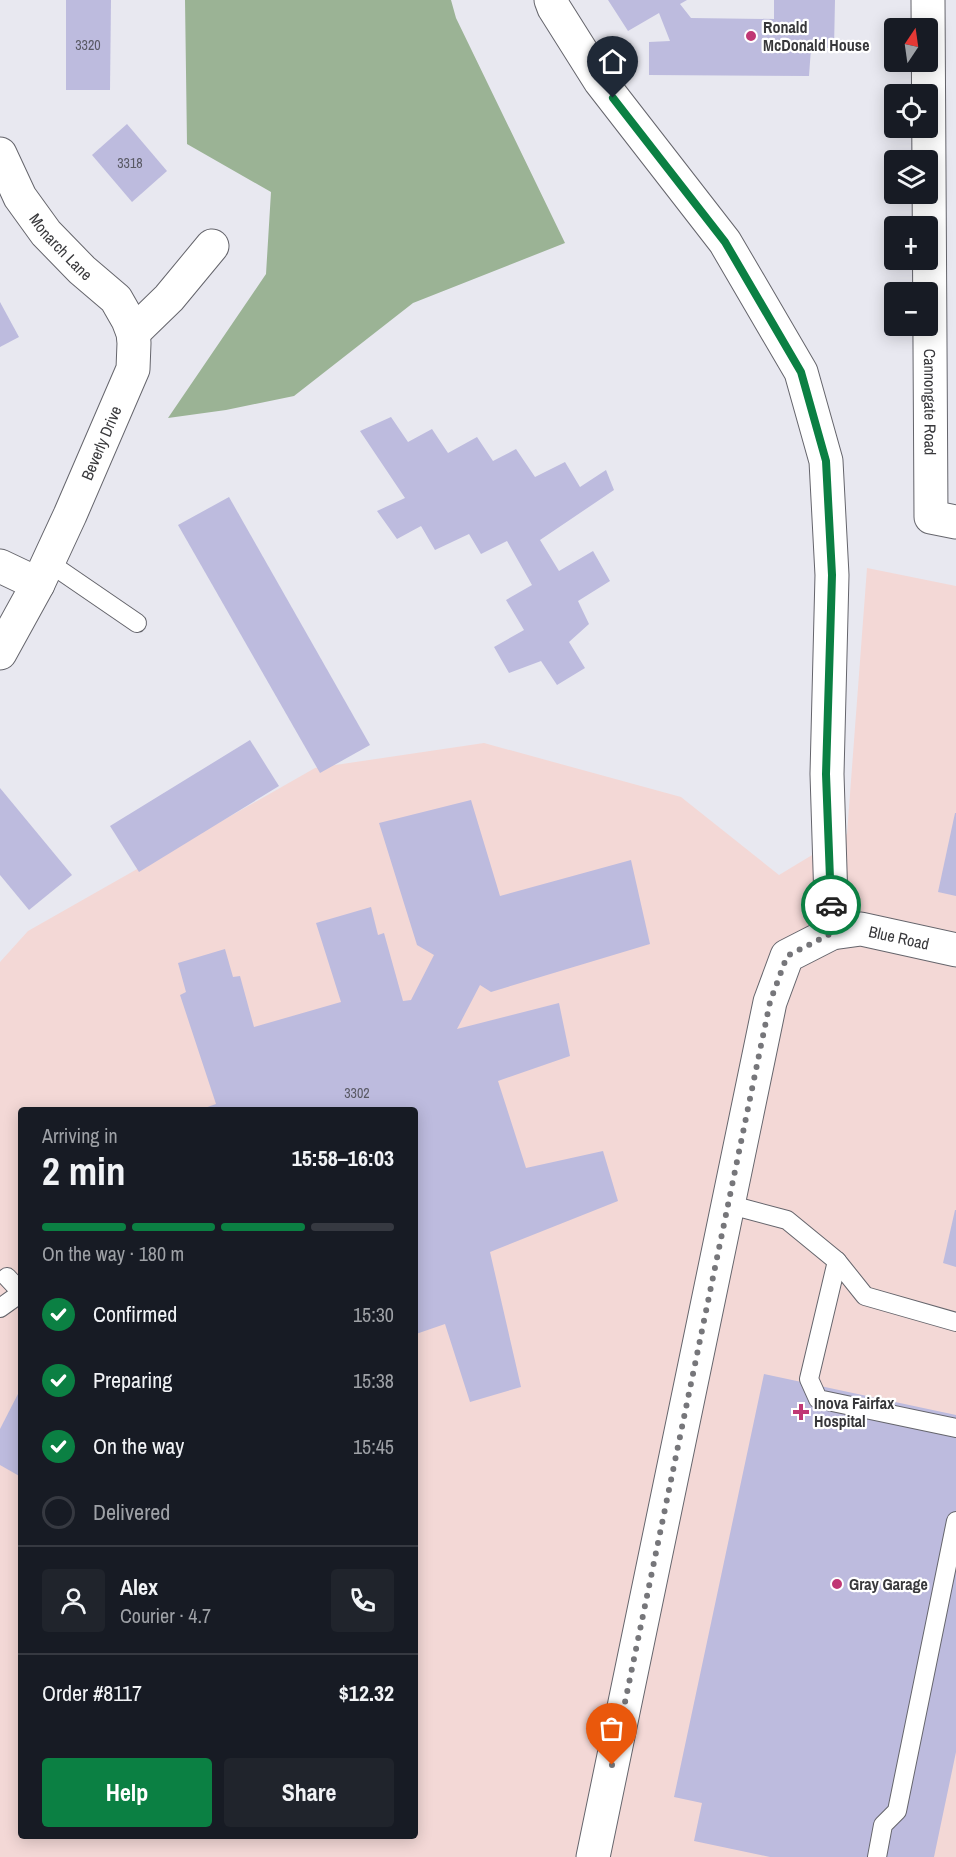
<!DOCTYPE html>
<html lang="en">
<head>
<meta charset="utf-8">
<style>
	:root { --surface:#171b24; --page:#20242c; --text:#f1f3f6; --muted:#9ea1a6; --line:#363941; --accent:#0b8043 }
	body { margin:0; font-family:"Archivo Narrow",sans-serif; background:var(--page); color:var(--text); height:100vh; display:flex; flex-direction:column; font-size:22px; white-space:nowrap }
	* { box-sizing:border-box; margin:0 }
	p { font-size:20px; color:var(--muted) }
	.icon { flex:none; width:33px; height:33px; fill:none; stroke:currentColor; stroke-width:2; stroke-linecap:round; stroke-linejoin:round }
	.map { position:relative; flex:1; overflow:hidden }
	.side { position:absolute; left:18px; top:1107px; width:400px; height:732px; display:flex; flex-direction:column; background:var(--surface); border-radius:6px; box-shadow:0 3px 15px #0003 }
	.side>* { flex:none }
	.needle { width:39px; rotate:13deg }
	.controls { position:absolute; left:884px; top:18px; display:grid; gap:12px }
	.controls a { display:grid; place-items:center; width:54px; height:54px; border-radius:6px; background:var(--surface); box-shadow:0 3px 15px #0003; font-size:30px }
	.pin { position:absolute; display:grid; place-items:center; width:51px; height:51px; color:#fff; margin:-62px -26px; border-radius:50% 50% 50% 0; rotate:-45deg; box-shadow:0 0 6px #0007 }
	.pin .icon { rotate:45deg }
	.courier { position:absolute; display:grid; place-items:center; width:60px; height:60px; margin:-30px; border:4px solid #0b8043; border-radius:50%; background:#fff; color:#222; box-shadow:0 2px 8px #0007 }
	.overview em { font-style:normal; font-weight:700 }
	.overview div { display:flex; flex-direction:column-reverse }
	.overview { display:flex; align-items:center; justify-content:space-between; height:102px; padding:0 24px }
	h1 { font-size:39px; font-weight:700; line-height:45px }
	.bar { display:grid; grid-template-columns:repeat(4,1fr); gap:9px 6px; align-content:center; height:72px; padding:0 24px }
	.bar i { height:8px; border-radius:4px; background:var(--line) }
	.bar .selected { background:var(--accent) }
	.bar p { grid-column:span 4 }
	.line { display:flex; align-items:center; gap:15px; padding:0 24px; border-top:2px solid var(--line) }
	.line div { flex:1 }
	.round { display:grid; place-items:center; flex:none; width:63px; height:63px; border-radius:6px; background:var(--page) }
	ol { padding:0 24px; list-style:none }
	li { display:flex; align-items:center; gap:18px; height:66px }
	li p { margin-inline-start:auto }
	li .icon { padding:6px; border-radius:50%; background:var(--accent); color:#fff; stroke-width:4 }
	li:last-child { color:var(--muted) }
	li i { width:33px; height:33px; border:3px solid var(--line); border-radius:50% }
	.button { display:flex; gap:12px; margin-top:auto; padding:12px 24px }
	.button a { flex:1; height:69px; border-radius:6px; background:var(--accent); color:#fff; font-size:24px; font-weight:700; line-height:69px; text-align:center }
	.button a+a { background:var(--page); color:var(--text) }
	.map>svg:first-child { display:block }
</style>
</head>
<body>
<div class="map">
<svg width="956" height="1857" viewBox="0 0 956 1857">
	<rect width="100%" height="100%" fill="#e8e8f0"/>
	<path fill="#f3d8d6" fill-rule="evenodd" d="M867 568 956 586V1857H0V962L28 931 315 768 484 743 681 797 779 875 847 834ZM21 1110H416V1836H21Z"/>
	<path fill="#9bb395" d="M185 0H451L456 18 565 243 413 303 294 396 226 410 168 418 266 274 271 192 187 144Z"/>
	<g fill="#bdbbde">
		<path d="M66 0H111L110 90H66Z"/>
		<path d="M608 0H687L680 4 691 18 774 19V0H835L834 48H811L809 76 649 75V42L670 41 659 13 628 31Z"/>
		<path d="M127 124 167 171 132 202 92 155Z"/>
		<path d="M0 302 19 337 0 347Z"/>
		<path d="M391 417 408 442 432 429 448 453 477 437 493 461 516 449 535 477 565 462 580 487 606 470 614 490 540 540 559 571 593 551 610 581 578 601 589 624 569 642 585 668 557 685 541 661 509 673 494 647 524 630 506 600 532 585 507 541 481 554 469 534 435 550 421 526 397 539 377 511 405 498 360 431Z"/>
		<path d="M229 497 370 745 320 773 178 525Z"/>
		<path d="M250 740 279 786 139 872 110 826Z"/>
		<path d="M0 788 72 875 29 910 0 875Z"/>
		<path d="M471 800 500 896 631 860 650 944 491 992 480 985 457 1029 559 1003 570 1056 498 1081 526 1168 603 1151 618 1201 490 1252 521 1387 470 1402 445 1324 416 1334V1110H199L216 1104 180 995 186 992 178 963 225 949 233 977 240 976 254 1027 341 1002 316 923 371 907 378 935 384 933 403 1001 411 1000 434 955 417 945 379 823Z"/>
		<path d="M955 813H956V896L938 892Z"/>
		<path d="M955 1210H956V1267L943 1263Z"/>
		<path d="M764 1374 956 1415V1752L934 1857H770L694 1841 702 1803 674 1797Z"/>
		<path d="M21 1388V1477L0 1465V1429Z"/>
	</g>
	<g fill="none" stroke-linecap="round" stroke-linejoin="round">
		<g stroke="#65656c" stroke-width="20">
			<g id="lane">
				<path d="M48 562 137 623"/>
				<path d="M727 1204 787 1220 837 1261 865 1296 956 1322"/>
				<path d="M837 1261 809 1379 818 1399 956 1428"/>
				<path d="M7 1277 21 1292"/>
				<path d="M0 1308 21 1293"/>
				<path d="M877 1857 883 1825 897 1811 956 1521"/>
			</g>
		</g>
		<g stroke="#65656c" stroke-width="35">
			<g id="street">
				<path d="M551 0 554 8 600 81 725 242 801 372 826 461 832 575 827 774 832 933"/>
				<path id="s1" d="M928 0 931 517 956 522"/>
				<path id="s2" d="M0 154 20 197 46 233 82 270 116 299 128 320 133 333 134 343 133 369 70 515 38 584 0 653"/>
				<path d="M133 333 169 298 212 246"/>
				<path d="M0 566 38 584"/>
				<path id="s3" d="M593 1857 770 1002 787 956 832 933 861 929 956 950"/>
			</g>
		</g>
		<use href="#lane" stroke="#fff" stroke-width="18"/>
		<use href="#street" stroke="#fff" stroke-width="33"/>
	</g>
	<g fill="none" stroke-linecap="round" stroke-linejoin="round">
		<path stroke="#76767a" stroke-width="6" stroke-dasharray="0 10.8" d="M612 1765 770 1002 787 956 832 933 831 905"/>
		<path stroke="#0b8043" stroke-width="8" d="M613 98 725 242 801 372 826 461 832 575 826 774 831 905"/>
	</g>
	<g fill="#c03774" stroke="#fff" stroke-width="2">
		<circle cx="751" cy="36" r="6"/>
		<path d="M798 1403h6v6h6v6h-6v6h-6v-6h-6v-6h6z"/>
		<circle cx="837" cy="1584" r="6"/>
	</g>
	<g text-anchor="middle" stroke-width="4.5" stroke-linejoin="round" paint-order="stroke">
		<g font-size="14" fill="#595964">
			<text x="88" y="50">3320</text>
			<text x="130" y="168">3318</text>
			<text x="357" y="1098">3302</text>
		</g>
		<g font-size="16" font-weight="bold" fill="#38383b" stroke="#fff" text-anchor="start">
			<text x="763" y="33">Ronald<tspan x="763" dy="18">McDonald House</tspan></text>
			<text x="814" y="1409">Inova Fairfax<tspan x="814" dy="18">Hospital</tspan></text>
			<text x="849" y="1590">Gray Garage</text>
		</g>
		<g font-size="16" fill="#38383b" stroke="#fff">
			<text dy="6" stroke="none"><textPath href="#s2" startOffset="112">Monarch Lane</textPath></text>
			<text dy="6" stroke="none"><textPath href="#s1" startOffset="402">Cannongate Road</textPath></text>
			<text transform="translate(101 443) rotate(-67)" y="6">Beverly Drive</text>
			<text dy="6" stroke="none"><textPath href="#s3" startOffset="1041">Blue Road</textPath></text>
		</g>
	</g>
</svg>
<div class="controls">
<a><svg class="needle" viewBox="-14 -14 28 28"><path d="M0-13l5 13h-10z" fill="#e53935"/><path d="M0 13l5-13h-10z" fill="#9ea1a6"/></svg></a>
<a><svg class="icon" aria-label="locate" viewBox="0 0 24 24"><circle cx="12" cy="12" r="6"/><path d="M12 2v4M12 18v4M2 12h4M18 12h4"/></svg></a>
<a><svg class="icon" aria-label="layers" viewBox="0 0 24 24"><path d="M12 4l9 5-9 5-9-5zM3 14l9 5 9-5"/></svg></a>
<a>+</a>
<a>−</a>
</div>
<div class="pin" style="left:612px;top:1765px;background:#ea580c"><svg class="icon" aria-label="bag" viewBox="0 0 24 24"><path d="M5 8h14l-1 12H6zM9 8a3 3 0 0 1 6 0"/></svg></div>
<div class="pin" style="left:613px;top:98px;background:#1f2937"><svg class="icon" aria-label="home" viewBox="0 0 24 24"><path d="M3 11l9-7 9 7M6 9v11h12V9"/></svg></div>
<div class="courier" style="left:831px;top:905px"><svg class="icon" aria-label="car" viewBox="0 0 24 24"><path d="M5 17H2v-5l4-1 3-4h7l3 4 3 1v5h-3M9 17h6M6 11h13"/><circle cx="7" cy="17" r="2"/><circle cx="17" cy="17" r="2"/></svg></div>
<section class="side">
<div class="overview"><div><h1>2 min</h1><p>Arriving in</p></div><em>15:58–16:03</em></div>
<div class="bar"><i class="selected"></i><i class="selected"></i><i class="selected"></i><i></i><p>On the way · 180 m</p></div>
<ol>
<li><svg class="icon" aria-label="check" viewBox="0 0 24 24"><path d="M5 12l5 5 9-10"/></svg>Confirmed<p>15:30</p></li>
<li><svg class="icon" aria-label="check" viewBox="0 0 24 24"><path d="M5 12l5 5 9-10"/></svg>Preparing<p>15:38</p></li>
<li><svg class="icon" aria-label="check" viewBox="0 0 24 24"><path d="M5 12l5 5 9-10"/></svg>On the way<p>15:45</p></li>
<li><i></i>Delivered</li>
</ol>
<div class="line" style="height:108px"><a class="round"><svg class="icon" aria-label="person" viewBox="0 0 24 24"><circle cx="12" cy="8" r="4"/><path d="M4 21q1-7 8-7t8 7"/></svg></a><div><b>Alex</b><p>Courier · 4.7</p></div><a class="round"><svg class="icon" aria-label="phone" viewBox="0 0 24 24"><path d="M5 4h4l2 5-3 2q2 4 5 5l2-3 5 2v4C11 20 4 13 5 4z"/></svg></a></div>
<div class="line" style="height:78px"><div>Order #8117</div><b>$12.32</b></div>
<div class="button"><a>Help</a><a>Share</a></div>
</section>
</div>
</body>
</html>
